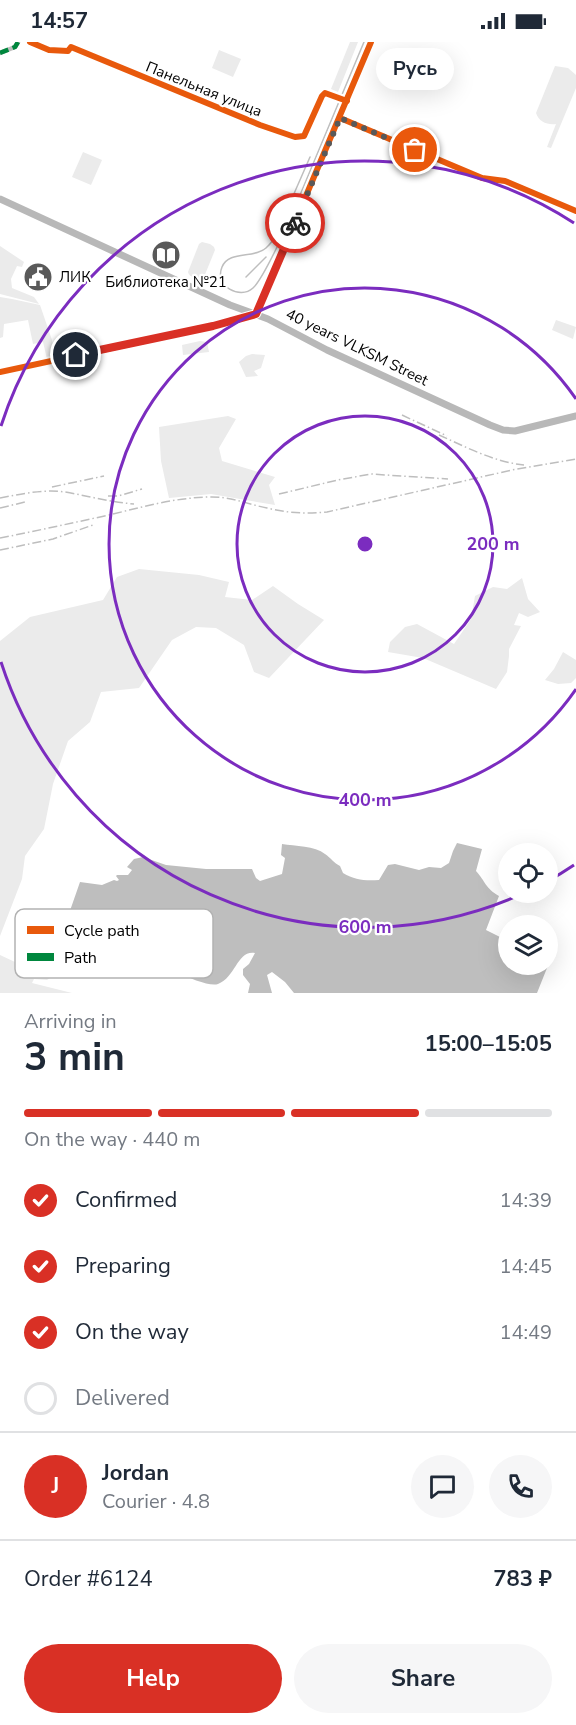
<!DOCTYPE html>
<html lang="en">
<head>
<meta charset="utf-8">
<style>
	:root { --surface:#fff; --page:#f6f6f7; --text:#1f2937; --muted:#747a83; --line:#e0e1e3; --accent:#d93025 }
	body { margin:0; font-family:"Nunito Sans",sans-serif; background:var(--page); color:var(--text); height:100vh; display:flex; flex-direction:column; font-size:22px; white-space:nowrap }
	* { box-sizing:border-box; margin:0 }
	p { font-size:20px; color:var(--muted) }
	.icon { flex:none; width:33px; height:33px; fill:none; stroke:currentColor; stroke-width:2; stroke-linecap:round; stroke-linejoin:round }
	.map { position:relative; height:951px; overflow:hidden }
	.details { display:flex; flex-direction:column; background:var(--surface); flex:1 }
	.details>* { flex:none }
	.fabs { position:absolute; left:498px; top:801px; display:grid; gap:12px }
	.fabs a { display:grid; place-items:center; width:60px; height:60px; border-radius:50%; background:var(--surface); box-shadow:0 6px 24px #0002; font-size:30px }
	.pin { position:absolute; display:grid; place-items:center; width:51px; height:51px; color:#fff; margin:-26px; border:3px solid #fff; border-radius:50%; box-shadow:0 2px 6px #0007 }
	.courier { position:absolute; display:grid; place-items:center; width:60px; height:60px; margin:-30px; border:4px solid #d93025; border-radius:50%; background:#fff; color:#222; box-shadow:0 2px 8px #0007 }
	.bubble { position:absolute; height:42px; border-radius:21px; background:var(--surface); box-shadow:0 6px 24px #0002; font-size:20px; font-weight:700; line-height:42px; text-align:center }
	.head em { font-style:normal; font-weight:700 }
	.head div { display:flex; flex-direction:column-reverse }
	.head { display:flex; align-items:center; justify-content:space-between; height:102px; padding:0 24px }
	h1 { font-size:39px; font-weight:700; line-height:45px }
	.bar { display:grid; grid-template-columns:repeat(4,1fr); gap:9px 6px; align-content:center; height:72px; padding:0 24px }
	.bar i { height:8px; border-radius:4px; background:var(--line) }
	.bar .active { background:var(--accent) }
	.bar p { grid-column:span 4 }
	.line { display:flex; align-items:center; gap:15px; padding:0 24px; border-top:2px solid var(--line) }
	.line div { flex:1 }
	.round { display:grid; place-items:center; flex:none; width:63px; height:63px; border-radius:32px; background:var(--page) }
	ol { padding:0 24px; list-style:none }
	li { display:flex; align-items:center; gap:18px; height:66px }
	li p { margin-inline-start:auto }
	li .icon { padding:6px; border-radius:50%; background:var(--accent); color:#fff; stroke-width:4 }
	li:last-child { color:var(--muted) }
	li i { width:33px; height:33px; border:3px solid var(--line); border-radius:50% }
	.action { display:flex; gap:12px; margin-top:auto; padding:12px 24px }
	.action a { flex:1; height:69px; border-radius:36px; background:var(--accent); color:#fff; font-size:24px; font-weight:700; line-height:69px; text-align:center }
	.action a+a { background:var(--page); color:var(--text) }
	.status { display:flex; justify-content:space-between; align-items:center; height:42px; padding:0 30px; background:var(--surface); direction:ltr }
	.status svg { height:16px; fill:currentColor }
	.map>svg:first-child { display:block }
</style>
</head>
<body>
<div class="status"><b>14:57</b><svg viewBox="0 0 49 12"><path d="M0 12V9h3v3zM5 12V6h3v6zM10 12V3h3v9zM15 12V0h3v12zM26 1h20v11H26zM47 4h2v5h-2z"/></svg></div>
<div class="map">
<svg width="576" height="951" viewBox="0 0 576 951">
	<rect width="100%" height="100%" fill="#fff"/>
	<g fill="#ebebeb">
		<path d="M350 0H358L338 50 331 47Z"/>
		<path d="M219 8 241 17 233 35 212 26Z"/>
		<path d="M555 24 568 26 576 33V46L551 106 547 105 556 82C547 83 539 80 536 71Z"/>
		<path d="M83 110 102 118 91 143 72 135Z"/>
		<path d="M202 200 210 202 214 205 215 208 204 235 202 237C197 237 189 235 188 230L199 202Z"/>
		<path d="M0 204 24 220 22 225 17 224 11 237 12 246 34 255 39 262 0 252Z"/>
		<path d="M0 255 12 257 40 263 52 298 54 316 47 317 43 300 33 302 28 278 4 282 3 295 0 296Z"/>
		<path d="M556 278 576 285 573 297 552 288Z"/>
		<path d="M200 299 207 300 209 310 183 313 182 303Z"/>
		<path d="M252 312 265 313 261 326 254 329 258 334 246 335 239 320 246 314Z"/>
		<path d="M228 374 236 377 219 406 222 419 275 435 269 443 275 463 211 452 169 456 161 419 159 385Z"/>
		<path d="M139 527 199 533 229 540 225 555 252 558 273 544 298 562 324 578 269 636 254 630 244 603 216 586 196 585 172 598 139 646 101 650 90 680 68 699 53 742 44 787 25 814 22 837 0 894V599L30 575 103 558 117 535Z"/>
		<path d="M522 536 528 557 540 570 528 575 519 571 514 583 521 584 509 607V614L507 630 496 647 423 616 388 610 390 600 405 585 417 582 454 602 471 577 475 554 493 545 507 547Z"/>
		<path d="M563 610 576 618V636L571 641 558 642 545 638 554 627Z"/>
		<path d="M0 913 15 920 45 927 53 934 47 938 34 937 32 941 72 951H0Z"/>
	</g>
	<path fill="#bebebe" d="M457 801 482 807 476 829C486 840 485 846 499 854L486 888 508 899V922H548V916L549 921 537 951H294L285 940 272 930 267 933 272 951H248L250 942 243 933V927L249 922 255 911C237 908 236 935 218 942 204 947 151 917 135 910 129 893 98 894 83 890 77 888 71 885 65 883L80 840 102 843 114 838 117 839 119 838 116 834 117 833H128L132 828 127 825 134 817 143 815 166 823 206 827H252L256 836 260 839 282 832 285 816 281 813 282 802C295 804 315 804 325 812 331 816 334 821 340 824L343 831C355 838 365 839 379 838L388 823 395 822 419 828 429 825 441 826 449 821 453 809Z"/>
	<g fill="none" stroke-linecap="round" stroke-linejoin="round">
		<g stroke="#bebebe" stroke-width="4.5">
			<path d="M30 0 49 8 68 9 71 5 260 83 295 95 304 94 322 54 325 51 347 59"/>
			<path d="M0 11 15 5 18 0"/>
			<path d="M340 76 482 136 505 139 576 169"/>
			<path d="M0 330 213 284 255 273"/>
		</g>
		<path stroke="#bebebe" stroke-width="6" d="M256 272 371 0"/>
		<path stroke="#b8b8b8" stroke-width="7" d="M0 157 230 263 268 277 327 308 490 383 503 388 515 389 576 374"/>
		<g stroke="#bebebe" stroke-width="1.5">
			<path d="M310 115C302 133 294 152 286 170 281 183 277 196 266 206 254 217 229 208 222 225 214 244 240 258 253 246 263 237 278 202 285 189L364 0"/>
			<path d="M246 235 266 215"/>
		</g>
		<g stroke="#bebebe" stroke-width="1.5" stroke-dasharray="9 3 1.5 3" stroke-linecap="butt">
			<path d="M402 373 447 394"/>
			<path d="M439 393C466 405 494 420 524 423"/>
			<path d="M52 445 104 434"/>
			<path d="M279 452 338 438 371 432 448 437"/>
			<path d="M108 454H118L142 447"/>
			<path d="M0 456C21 452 43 447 65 450 88 454 110 460 134 462"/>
			<path d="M0 466 25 460"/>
			<path d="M0 496C36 489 72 481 109 473 142 465 174 456 208 455 229 454 247 462 267 466 287 471 306 472 327 470L512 428 576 417"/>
			<path d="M0 508 53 497 93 483"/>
		</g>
		<path stroke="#00873e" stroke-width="4.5" stroke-dasharray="9 4.5" stroke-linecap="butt" d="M0 11 15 5 18 0"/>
		<g stroke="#fff" stroke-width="10">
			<g id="cycleway">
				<path d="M30 0 49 8 68 9 71 5 260 83 295 95 304 94 322 54 325 51 347 59"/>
				<path d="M340 76 482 136 505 139 576 169"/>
				<path d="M0 330 213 284 256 272 371 0"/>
			</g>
		</g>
		<use href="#cycleway" stroke="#e8590c" stroke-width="6"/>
	</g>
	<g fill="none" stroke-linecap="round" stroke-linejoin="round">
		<path stroke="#595959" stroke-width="6" stroke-dasharray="0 10.8" d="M295 181 340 76 415 108"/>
		<path stroke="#d93025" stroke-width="8" d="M76 313 213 284 256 272 295 181"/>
	</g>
	<g fill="none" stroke="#7b2cbf" stroke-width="3">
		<circle cx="365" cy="502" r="128"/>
		<path d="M576 647A256 256 0 1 1 576 357"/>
		<path d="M574 823A383 383 0 0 1 548 839M524 851A383 383 0 0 1 1 620M1 384A383 383 0 0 1 574 181"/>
	</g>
	<defs>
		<g id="library-disc" transform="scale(1.5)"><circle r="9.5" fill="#595959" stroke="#fff"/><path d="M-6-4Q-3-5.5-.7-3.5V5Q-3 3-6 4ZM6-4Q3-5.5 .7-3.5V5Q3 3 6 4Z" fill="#fff"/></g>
		<g id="civic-disc" transform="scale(1.5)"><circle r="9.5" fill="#595959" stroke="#fff"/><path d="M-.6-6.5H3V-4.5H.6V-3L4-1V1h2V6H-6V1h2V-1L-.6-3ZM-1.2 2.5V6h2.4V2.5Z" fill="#fff"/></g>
	</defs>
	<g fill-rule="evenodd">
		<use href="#library-disc" x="166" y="213"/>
		<use href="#civic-disc" x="38" y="235"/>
	</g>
	<g text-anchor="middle" stroke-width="4.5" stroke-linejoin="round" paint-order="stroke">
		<g font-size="15" fill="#000" stroke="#fff">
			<text transform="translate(204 47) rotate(22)" y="5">Панельная улица</text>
			<text transform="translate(357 305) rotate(26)" y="5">40 years VLKSM Street</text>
		</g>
		<g font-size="15" fill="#000" stroke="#fff" text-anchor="start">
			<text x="59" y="240">ЛИК</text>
			<text x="166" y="245" text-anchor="middle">Библиотека №21</text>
		</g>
	</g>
	<rect x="15" y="867" width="198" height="69" rx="9" fill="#fff" stroke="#b2b2b2" stroke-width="1.5"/>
	<rect x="27" y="884" width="27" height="8" fill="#e8590c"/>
	<rect x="27" y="911" width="27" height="8" fill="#00873e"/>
	<g font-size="16" fill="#000">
		<text x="64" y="894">Cycle path</text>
		<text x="64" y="921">Path</text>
	</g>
	<circle cx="365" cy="502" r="9" fill="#7b2cbf" stroke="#fff" stroke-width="3"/>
	<g font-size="18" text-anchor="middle" font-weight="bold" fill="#7b2cbf" stroke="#fff" stroke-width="4.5" stroke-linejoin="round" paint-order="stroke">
		<text x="493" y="508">200 m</text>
		<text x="365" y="764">400 m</text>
		<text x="365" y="891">600 m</text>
	</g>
</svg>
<div class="fabs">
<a><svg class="icon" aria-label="locate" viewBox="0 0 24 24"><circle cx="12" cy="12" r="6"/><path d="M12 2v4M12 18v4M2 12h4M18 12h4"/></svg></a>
<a><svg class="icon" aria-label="layers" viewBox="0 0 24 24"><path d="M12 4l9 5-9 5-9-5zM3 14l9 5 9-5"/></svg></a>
</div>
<div class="pin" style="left:415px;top:108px;background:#ea580c"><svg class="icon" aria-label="bag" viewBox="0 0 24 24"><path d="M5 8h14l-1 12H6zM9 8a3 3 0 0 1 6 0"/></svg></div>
<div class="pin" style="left:76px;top:313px;background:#1f2937"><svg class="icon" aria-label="home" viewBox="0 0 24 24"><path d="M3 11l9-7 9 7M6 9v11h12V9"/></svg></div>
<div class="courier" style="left:295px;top:181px"><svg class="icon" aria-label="bike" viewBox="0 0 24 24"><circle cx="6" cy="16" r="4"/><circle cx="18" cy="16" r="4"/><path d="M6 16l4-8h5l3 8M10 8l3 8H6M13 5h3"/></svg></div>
<div class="bubble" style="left:376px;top:6px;width:78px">Русь</div>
</div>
<section class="details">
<div class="head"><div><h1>3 min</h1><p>Arriving in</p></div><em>15:00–15:05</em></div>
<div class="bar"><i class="active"></i><i class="active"></i><i class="active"></i><i></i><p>On the way · 440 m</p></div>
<ol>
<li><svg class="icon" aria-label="check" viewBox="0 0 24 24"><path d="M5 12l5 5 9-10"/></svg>Confirmed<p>14:39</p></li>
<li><svg class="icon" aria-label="check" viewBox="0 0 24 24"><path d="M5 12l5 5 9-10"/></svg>Preparing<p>14:45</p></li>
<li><svg class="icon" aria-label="check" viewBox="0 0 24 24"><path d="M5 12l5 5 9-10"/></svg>On the way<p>14:49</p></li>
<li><i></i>Delivered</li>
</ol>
<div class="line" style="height:108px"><b class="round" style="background:var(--accent);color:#fff">J</b><div><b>Jordan</b><p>Courier · 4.8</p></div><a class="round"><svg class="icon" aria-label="chat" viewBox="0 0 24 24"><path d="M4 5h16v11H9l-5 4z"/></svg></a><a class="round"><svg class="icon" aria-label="phone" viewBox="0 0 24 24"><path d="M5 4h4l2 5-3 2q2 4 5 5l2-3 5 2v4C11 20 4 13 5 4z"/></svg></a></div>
<div class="line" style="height:78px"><div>Order #6124</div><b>783 ₽</b></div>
<div class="action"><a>Help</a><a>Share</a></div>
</section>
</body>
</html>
